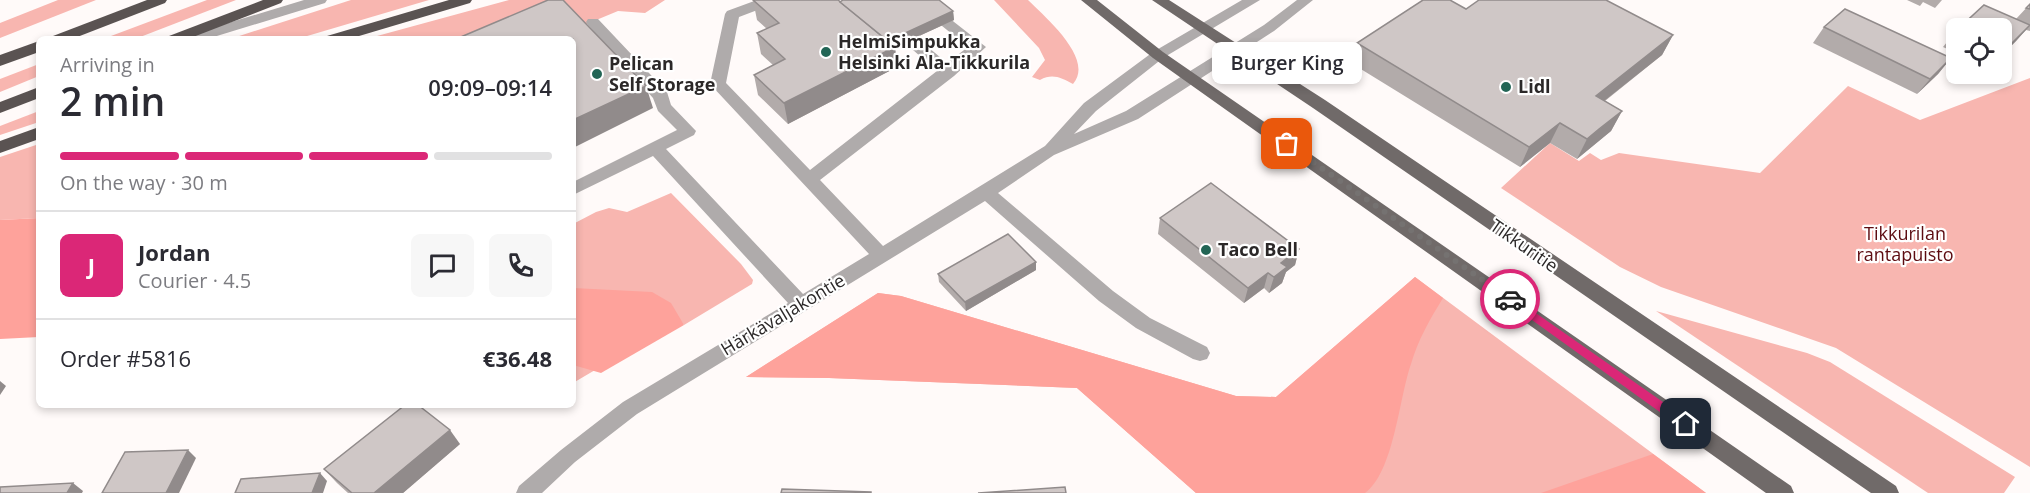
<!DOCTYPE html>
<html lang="en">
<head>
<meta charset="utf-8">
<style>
	:root { --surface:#fff; --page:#f7f7f7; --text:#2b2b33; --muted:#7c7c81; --line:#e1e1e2; --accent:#db2777 }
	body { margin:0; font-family:"Open Sans",sans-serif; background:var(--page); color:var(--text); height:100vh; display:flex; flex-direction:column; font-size:22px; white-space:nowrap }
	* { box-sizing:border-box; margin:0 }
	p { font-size:20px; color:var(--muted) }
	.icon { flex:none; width:33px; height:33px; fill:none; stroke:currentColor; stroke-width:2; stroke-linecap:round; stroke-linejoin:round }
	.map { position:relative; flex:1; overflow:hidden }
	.details { position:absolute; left:36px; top:36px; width:540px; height:372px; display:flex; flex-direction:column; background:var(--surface); border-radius:9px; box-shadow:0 3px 9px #0003 }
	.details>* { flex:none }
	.fabs { position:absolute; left:1946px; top:18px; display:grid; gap:12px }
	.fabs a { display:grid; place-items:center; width:66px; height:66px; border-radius:9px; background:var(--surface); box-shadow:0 3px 9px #0003; font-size:30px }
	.pin { position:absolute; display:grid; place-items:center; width:51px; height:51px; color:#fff; margin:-26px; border-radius:12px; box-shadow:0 3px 9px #0006 }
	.courier { position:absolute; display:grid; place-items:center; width:60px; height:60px; margin:-30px; border:4px solid #db2777; border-radius:50%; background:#fff; color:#222; box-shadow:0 2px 8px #0007 }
	.bubble { position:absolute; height:42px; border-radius:9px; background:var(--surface); box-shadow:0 3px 9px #0003; font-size:20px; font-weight:600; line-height:42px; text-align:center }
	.headline em { font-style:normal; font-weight:600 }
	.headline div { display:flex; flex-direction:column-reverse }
	.headline { display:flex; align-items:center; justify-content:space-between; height:102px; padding:0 24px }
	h1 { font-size:39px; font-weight:600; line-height:45px }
	.bar { display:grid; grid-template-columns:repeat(4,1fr); gap:9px 6px; align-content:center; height:72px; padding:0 24px }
	.bar i { height:8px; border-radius:4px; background:var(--line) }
	.bar .active { background:var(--accent) }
	.bar p { grid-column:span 4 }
	.line { display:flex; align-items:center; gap:15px; padding:0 24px; border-top:2px solid var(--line) }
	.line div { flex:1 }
	.round { display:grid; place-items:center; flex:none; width:63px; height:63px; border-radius:9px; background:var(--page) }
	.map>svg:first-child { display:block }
</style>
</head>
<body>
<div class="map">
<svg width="2030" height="493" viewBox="0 0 2030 493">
	<rect width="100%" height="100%" fill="#fffaf9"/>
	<g fill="#f8b6b0">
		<path d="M58 0H96L0 38V23Z"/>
		<path d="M207 0H236L135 39H103Z"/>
		<path d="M351 0H429L297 39H230Z"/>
		<path d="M509 0H665L645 13 618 11 577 28 519 39H366Z"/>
		<path d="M994 0H1028C1045 17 1095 59 1073 84 1061 78 1053 73 1040 80L1032 77 1045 60 1039 48Z"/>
		<path d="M39 64V76L0 92V79Z"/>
		<path d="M2030 78V467L1836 348 1661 287 1620 267 1501 188 1550 143 1579 161 1590 153 1601 160 1619 153 1760 173 1848 86 1920 120Z"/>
		<path d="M39 111V122L0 135V126Z"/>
		<path d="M39 144V218L0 220V157Z"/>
		<path d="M671 193 741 264 753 280 752 284 684 325 680 320 573 383V224L596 212 609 208 627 212Z"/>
		<path d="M1415 277 1706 493H1196L1077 388 829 378 746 377 878 293 901 296 1236 396 1276 397Z"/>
		<path d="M1656 311 1807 353 1830 362 2015 477 2004 493H1928Z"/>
	</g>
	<g fill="#fea29b">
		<path d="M39 218V337L0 339V220Z"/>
		<path d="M1415 277 1443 298C1430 319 1418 340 1411 364 1399 398 1394 472 1365 493H1196L1077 388 829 378 746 377 878 293 901 296 1236 396 1276 397Z"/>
		<path d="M573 288 652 292 671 303 684 325 601 373 573 365Z"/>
		<path d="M1653 454 1706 493H1541Z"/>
	</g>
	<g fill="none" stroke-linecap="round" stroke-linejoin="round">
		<g fill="#afabab" fill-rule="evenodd">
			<path d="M304 0H327L325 3 207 39H182L185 36Z"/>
			<path d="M757 0H778L776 3 739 17 726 83 810 170 937 71 856 0H872L947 63 968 47 910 0H926L986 47 954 76 820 180 883 246 1045 146 1084 103 1153 52 1242 0H1260L1163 58 1096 111 1074 134 1126 111 1264 25 1297 0H1313L1274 31 1138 119 1054 155 998 193 1113 291 1150 318 1207 347 1210 353 1207 359 1200 361 1193 359 1136 328 1099 301 985 201 637 414 575 462 542 493H516L519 486 561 450 623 402 788 303 653 156 573 195V182L677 130 658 111 653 98 588 25 586 22 588 19H598L667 92 671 105 696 131 694 135 666 149 803 294 869 254 710 84 725 14 727 11Z"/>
		</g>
		<g fill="#706a69" fill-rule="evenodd">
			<path d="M1081 0H1097L1163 52 1791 486 1794 493H1766L1153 58Z"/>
			<path d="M1152 0H1169L1325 100 1896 486 1899 493H1871L1313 108Z"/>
		</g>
		<g fill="#5a5352" fill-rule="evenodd">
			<path d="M147 0H167L165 3 72 39H50L53 36Z"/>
			<path d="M263 0H283L281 3 188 39H166L169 36Z"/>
			<path d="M449 0H472L470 3 349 39H324L327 36Z"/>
			<path d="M39 41V52L0 66V55Z"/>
			<path d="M39 87V98L0 113V102Z"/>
			<path d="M39 127V139L0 153V141Z"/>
		</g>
	</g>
	<g fill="#b2abaa">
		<path d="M753 0 840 2 953 11 954 20 895 47 897 67 788 124 758 95 754 75 773 65 761 54 757 33 767 29 757 20Z"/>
		<path d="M1907 0H1942L1935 8 1923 2 1920 6Z"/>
		<path d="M2030 4V31L2026 30 2016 41 2001 56V28L2016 19Z"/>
		<path d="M1466 9 1673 35 1662 55 1605 101 1622 111 1611 131 1577 159 1550 143 1520 167 1351 63 1357 43Z"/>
		<path d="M1824 27 1951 58 1938 74 1917 94 1813 43Z"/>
		<path d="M1956 31V53L1943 47Z"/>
		<path d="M1160 218 1299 249 1295 265 1286 272 1282 283 1269 293 1264 288 1244 303 1158 234Z"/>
		<path d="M1036 270 966 311 939 282 938 274Z"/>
		<path d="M460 444 403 493H348L337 483 324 469Z"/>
	</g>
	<g fill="#918b8b">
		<path d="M953 11 954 20 895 47 897 67 788 124 784 103 879 45Z"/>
		<path d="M2030 25 2016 41 2001 56V54Z"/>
		<path d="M1673 35 1662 55 1585 116 1596 96Z"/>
		<path d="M1951 58 1938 74 1917 94 1930 79Z"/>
		<path d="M646 86 653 108 573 148V120Z"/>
		<path d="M1622 111 1611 131 1577 159 1587 139Z"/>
		<path d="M1560 123 1550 143 1520 167 1529 147Z"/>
		<path d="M1299 249 1295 265 1286 272 1282 283 1269 293 1274 277 1281 263Z"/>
		<path d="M1036 262V270L966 311 965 302Z"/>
		<path d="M1268 273 1264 288 1244 303 1248 288Z"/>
		<path d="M0 381 6 386 0 395Z"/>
		<path d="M450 430 460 444 403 493H374Z"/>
		<path d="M188 450 196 458 179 493H166Z"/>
		<path d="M320 473 327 481 323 493H312Z"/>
		<path d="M73 483 83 491 82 493H67Z"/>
	</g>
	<g fill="#cfc7c6" stroke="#918b8b" stroke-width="1.5">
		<path d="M548 0H563L646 86 573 120V39H456Z"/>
		<path d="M753 0H838L895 47 784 103 754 75 785 59 757 33 779 23Z"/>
		<path d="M843 0H939L953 11 888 41 840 2Z"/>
		<path d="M1423 0H1450L1466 9 1479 0H1606L1673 35 1596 96 1622 111 1599 129 1587 139 1560 123 1529 147 1357 43Z"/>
		<path d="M2030 4V9L2026 8Z"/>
		<path d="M1984 5 2030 25 2002 53 2001 52V28H1959Z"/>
		<path d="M1845 9 1951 58 1930 79 1824 27Z"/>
		<path d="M1211 183 1299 249 1281 263 1287 267 1274 277 1268 273 1248 288 1160 218Z"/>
		<path d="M1008 234 1036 262 965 302 938 274Z"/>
		<path d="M405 405H418L450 430 374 493H352L324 469Z"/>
		<path d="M188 450 166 493H102L125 452Z"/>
		<path d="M320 473 312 493H235L241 479Z"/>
		<path d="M73 483 67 493H0V487Z"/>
		<path d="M1065 487 1066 493H978Z"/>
		<path d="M782 489 871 492V493H781Z"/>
	</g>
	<path fill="#db2777" d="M1510 295 1690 421V428H1682L1507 302V297Z"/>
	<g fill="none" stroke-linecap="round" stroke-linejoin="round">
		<path stroke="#757271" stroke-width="6" stroke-dasharray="0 10.8" d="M1287 144 1510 299"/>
	</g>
	<g fill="#226555" stroke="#fff" stroke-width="2">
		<circle cx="826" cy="52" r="6"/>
		<circle cx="597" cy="74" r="6"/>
		<circle cx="1506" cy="87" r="6"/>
		<circle cx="1206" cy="250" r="6"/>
	</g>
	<g text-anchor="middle" stroke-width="4.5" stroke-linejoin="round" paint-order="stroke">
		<g font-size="18" font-weight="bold" fill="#2b2828" stroke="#fff" text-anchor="start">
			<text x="838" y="48">HelmiSimpukka<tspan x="838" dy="21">Helsinki Ala-Tikkurila</tspan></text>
			<text x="609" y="70">Pelican<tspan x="609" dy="21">Self Storage</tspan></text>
			<text x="1518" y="93">Lidl</text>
			<text x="1218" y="256">Taco Bell</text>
		</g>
		<g font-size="18" fill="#5d0c11" stroke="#fff">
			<text x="1905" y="240">Tikkurilan<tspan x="1905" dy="21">rantapuisto</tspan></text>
		</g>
		<g font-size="18" fill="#2b2828" stroke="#fff">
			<text transform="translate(1524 246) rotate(35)" y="6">Tikkuritie</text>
			<text transform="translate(783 315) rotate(-31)" y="6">Härkävaljakontie</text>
		</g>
	</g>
</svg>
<div class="fabs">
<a><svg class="icon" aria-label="locate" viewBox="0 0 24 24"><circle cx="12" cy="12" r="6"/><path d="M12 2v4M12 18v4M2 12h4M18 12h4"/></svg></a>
</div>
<div class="pin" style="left:1287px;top:144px;background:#ea580c"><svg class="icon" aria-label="bag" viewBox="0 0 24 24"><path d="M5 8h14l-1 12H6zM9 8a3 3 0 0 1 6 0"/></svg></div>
<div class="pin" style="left:1686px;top:424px;background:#1f2937"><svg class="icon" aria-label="home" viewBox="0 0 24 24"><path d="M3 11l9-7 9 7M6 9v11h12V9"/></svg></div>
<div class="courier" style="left:1510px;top:299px"><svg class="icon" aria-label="car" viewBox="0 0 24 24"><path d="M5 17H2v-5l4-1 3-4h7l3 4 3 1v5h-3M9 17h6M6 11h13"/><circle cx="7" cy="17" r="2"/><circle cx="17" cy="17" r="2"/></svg></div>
<div class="bubble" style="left:1212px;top:42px;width:150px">Burger King</div>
<section class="details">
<div class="headline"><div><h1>2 min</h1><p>Arriving in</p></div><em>09:09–09:14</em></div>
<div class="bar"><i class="active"></i><i class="active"></i><i class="active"></i><i></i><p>On the way · 30 m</p></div>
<div class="line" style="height:108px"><b class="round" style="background:var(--accent);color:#fff">J</b><div><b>Jordan</b><p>Courier · 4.5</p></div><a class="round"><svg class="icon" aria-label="chat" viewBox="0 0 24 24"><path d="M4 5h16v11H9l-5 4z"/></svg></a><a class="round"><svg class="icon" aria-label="phone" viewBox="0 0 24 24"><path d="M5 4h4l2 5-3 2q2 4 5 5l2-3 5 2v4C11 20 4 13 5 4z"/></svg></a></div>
<div class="line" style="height:78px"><div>Order #5816</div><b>€36.48</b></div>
</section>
</div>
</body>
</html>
